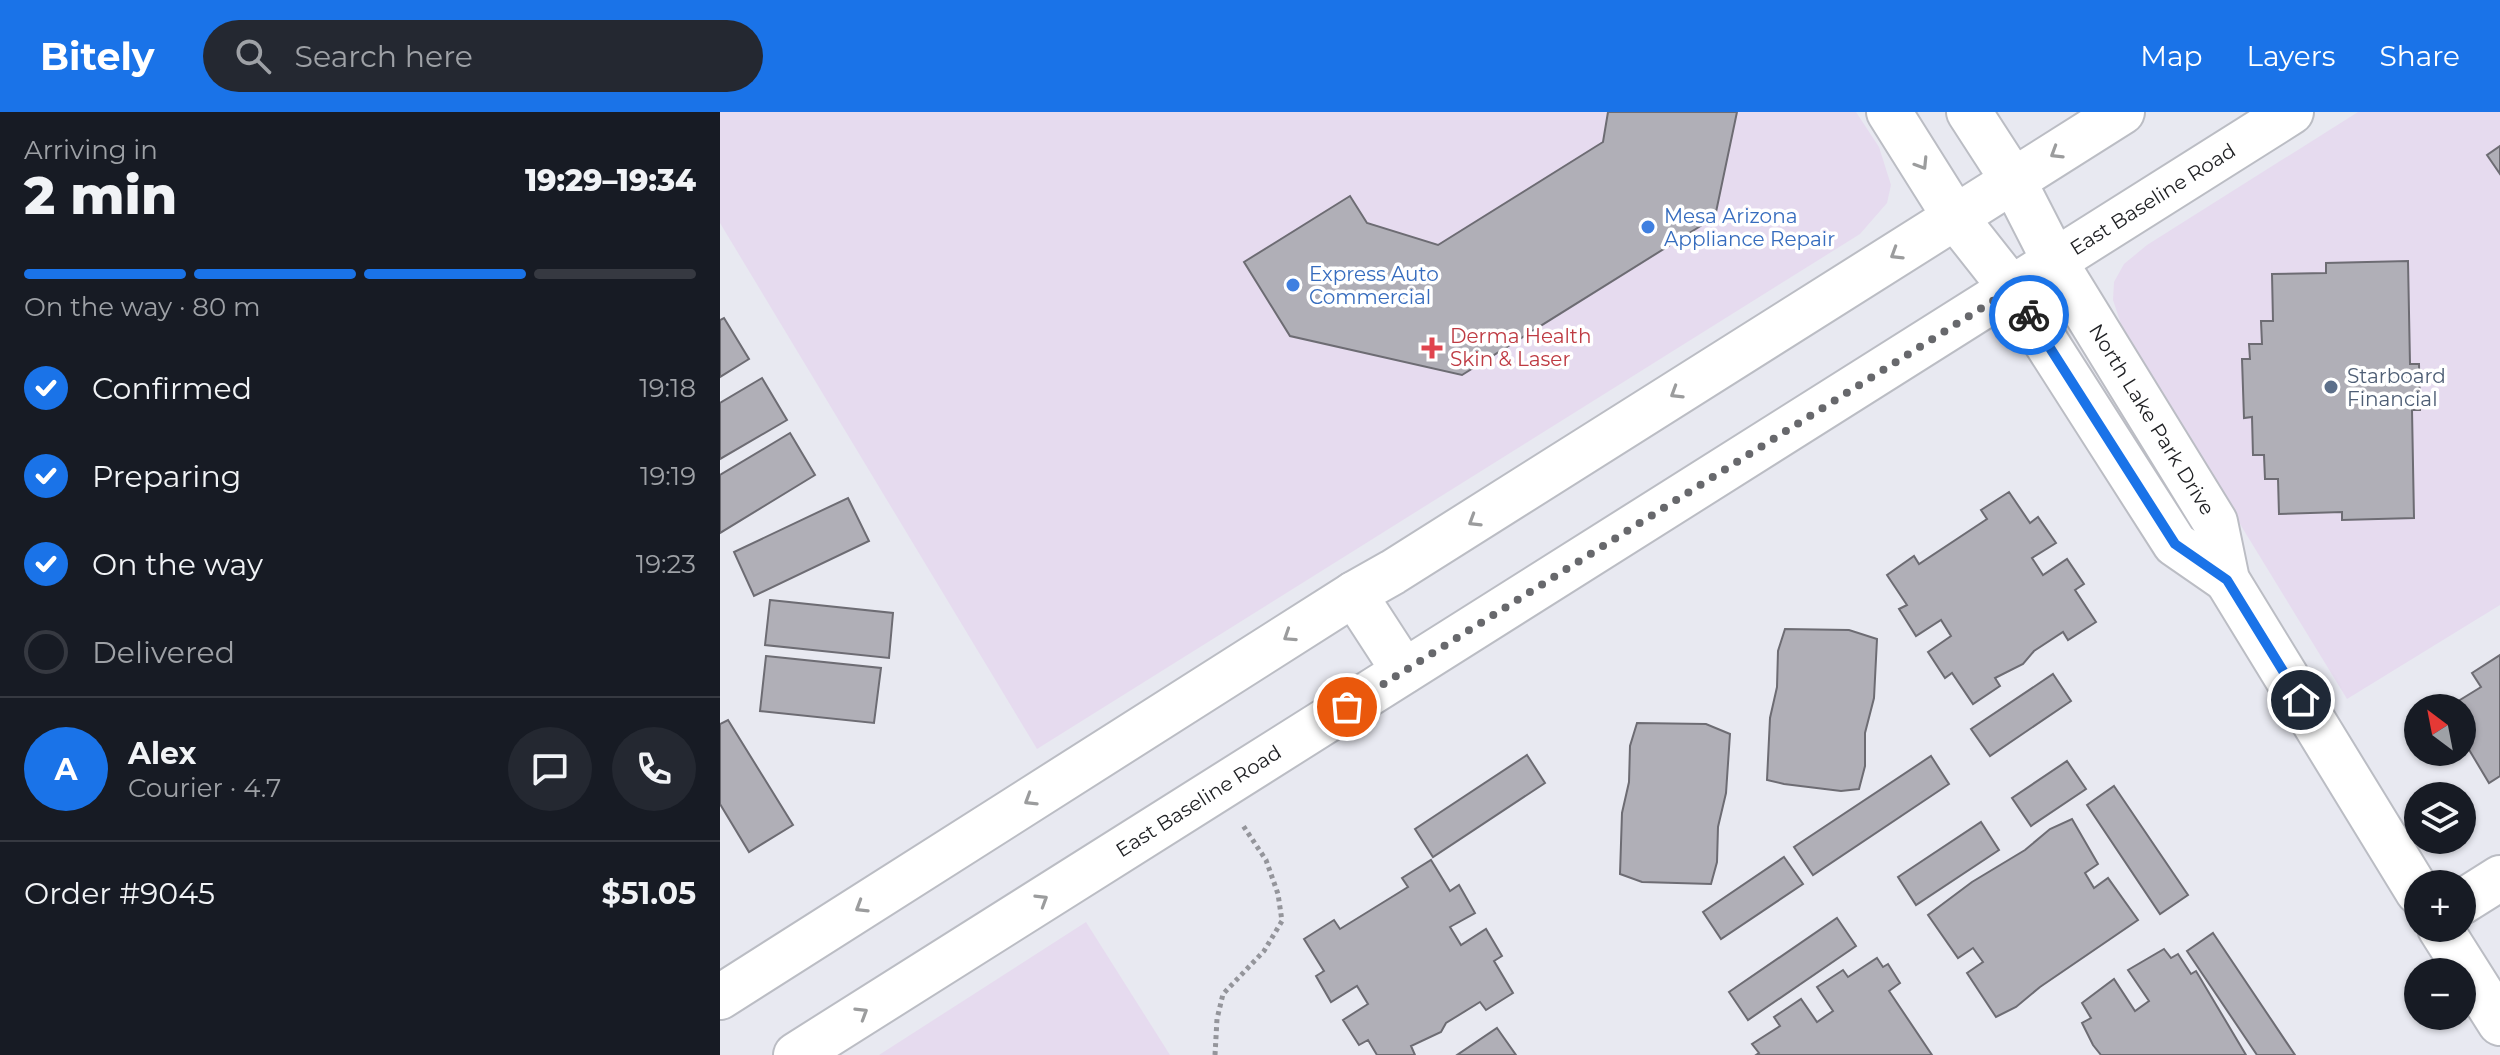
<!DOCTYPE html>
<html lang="en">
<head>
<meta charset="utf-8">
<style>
	:root { --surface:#171b24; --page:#242831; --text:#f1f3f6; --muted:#9ea1a6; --line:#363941; --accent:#1a73e8 }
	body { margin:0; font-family:Montserrat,sans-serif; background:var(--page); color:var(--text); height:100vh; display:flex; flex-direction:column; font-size:30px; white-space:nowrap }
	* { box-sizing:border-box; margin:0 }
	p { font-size:26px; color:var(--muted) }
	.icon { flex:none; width:44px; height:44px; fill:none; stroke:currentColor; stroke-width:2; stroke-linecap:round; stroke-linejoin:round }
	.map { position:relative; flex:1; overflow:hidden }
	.panel { display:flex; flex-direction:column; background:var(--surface); width:720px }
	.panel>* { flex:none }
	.needle { width:52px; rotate:328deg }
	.buttons { position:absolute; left:1684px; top:582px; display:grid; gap:16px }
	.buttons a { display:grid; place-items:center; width:72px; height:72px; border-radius:50%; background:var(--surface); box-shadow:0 2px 6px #0004; font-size:40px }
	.pin { position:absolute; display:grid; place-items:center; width:68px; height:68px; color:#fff; margin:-34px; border:4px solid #fff; border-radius:50%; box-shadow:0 2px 8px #0007 }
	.courier { position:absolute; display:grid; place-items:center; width:80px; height:80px; margin:-40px; border:6px solid #1a73e8; border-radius:50%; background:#fff; color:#222; box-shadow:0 2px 10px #0007 }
	.overview em { font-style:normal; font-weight:800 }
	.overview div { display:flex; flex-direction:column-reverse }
	.overview { display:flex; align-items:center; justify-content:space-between; height:136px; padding:0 24px }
	h1 { font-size:52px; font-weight:800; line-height:60px }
	.bar { display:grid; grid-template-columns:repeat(4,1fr); gap:12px 8px; align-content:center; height:96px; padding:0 24px }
	.bar i { height:10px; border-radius:6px; background:var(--line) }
	.bar .current { background:var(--accent) }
	.bar p { grid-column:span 4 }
	.line { display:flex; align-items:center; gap:20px; padding:0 24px; border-top:2px solid var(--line) }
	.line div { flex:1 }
	.round { display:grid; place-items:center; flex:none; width:84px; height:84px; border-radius:42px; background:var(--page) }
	ol { padding:0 24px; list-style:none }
	li { display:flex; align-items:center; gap:24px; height:88px }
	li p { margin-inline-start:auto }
	li .icon { padding:8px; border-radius:50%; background:var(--accent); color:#fff; stroke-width:4 }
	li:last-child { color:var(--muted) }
	li i { width:44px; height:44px; border:4px solid var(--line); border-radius:50% }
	header { display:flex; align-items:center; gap:48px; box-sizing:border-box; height:112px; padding:0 40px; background:var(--accent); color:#fff }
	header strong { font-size:38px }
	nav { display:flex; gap:44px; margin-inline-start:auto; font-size:28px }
	.search { width:560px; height:72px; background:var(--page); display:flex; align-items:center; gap:20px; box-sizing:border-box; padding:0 28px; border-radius:44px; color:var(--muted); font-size:30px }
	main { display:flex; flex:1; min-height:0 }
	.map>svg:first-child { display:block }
</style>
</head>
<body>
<header>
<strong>Bitely</strong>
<div class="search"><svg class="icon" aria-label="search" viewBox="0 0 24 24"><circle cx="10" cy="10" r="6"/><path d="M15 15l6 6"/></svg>Search here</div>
<nav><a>Map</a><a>Layers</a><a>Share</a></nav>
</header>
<main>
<section class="panel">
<div class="overview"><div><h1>2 min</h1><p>Arriving in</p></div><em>19:29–19:34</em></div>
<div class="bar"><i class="current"></i><i class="current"></i><i class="current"></i><i></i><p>On the way · 80 m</p></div>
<ol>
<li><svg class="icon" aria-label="check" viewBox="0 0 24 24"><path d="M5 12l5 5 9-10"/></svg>Confirmed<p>19:18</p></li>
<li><svg class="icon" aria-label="check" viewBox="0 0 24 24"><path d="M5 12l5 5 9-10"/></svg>Preparing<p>19:19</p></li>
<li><svg class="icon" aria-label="check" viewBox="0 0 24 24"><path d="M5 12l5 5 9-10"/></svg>On the way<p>19:23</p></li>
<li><i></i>Delivered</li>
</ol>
<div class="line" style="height:144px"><b class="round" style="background:var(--accent);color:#fff">A</b><div><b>Alex</b><p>Courier · 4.7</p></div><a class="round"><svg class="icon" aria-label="chat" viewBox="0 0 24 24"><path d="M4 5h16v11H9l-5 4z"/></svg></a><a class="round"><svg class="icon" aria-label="phone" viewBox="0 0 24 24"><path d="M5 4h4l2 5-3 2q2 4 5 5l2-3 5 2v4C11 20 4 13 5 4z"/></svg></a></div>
<div class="line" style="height:104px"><div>Order #9045</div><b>$51.05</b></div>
</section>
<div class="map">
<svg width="1780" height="943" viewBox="0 0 1780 943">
	<rect width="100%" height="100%" fill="#e8e9f1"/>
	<g fill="#e6dbef">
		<path d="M0 0H1136L1159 35 1171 73 1167 91 1140 122 317 637 0 111Z"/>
		<path d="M1638 0H1780V493L1627 587 1405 224 1393 188 1394 170 1404 152 1427 133Z"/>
		<path d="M366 810 450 943H159Z"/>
	</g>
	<g fill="#b0afb7" stroke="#6d6c73" stroke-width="2">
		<path d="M888 0H1017L995 105 742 263 570 224 524 150 630 84 647 111 718 133 883 30Z"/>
		<path d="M1780 34V62L1767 43Z"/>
		<path d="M1688 149 1690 252H1699L1700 298H1692L1694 406 1622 408V400L1559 402 1558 367H1545L1544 343H1533L1532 305 1524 306 1522 247H1530L1529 232H1542L1541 209H1553L1552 162 1606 161V151Z"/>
		<path d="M4 206 29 247 0 265V208Z"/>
		<path d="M42 266 67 308 0 347V291Z"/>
		<path d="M70 321 95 363 0 421V363Z"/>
		<path d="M1289 380 1310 411 1318 405 1336 431 1312 446 1323 463 1347 447 1364 472 1355 478 1376 510 1348 528 1343 520 1314 539 1303 552 1275 566 1280 574 1253 592 1232 561 1225 566 1208 540 1231 524 1221 508 1196 524 1179 497 1187 493 1167 463 1194 444 1199 452 1267 407 1261 398Z"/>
		<path d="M128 386 149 429 34 484 14 440Z"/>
		<path d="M50 488 173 501 169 546 45 533Z"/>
		<path d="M1065 517 1129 518 1157 527 1154 586 1145 621V654L1139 677 1121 679 1064 672 1047 668 1050 606 1057 575 1058 539Z"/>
		<path d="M1780 543V664L1769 671 1742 626V596H1727L1761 575 1752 561Z"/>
		<path d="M46 544 161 556 154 611 40 599Z"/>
		<path d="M1333 562 1351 589 1270 644 1251 617Z"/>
		<path d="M8 608 73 713 29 740 0 692V612Z"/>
		<path d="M917 611 986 612 1010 622 1006 681 998 715 997 750 991 772 922 770 900 762 902 701 909 670 910 634Z"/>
		<path d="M807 643 825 671 713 745 695 717Z"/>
		<path d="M1211 644 1229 672 1093 763 1074 735Z"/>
		<path d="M1347 649 1366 677 1311 714 1292 686Z"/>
		<path d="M1394 674 1468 783 1440 802 1367 693Z"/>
		<path d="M1352 707 1378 752 1365 761 1374 776 1388 766 1418 808 1320 875 1296 895 1276 905 1247 861 1263 850 1253 836 1238 846 1208 803 1252 770 1305 738 1330 717Z"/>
		<path d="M1261 710 1279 738 1196 793 1178 765Z"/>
		<path d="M1064 745 1083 772 1001 827 983 800Z"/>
		<path d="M711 748 730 779 739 773 755 801 730 815 741 833 766 817 782 844 774 849 793 881 766 898 760 890 726 911 721 920 691 934 695 943H657L648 928 639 933 623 908 648 892 637 874 611 890 596 864 604 859 584 827 614 808 620 817 688 775 682 766Z"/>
		<path d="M1117 806 1136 834 1028 908 1009 880Z"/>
		<path d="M1493 821 1575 943H1537L1467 839Z"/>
		<path d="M1444 837 1451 846 1458 842 1471 862 1476 859 1526 943H1381L1373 933 1362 911 1371 906 1362 891 1394 867 1415 899 1429 889 1408 858Z"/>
		<path d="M1157 846 1163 855 1168 852 1180 871 1169 879 1212 943H1036L1039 941 1032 932 1060 914 1054 905 1081 887 1097 910 1113 899 1097 875 1123 858 1128 865Z"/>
		<path d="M777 916 796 943H737Z"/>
	</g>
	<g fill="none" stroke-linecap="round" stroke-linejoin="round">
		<g stroke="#bbbdc4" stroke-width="48">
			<g id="minor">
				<path d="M1169 0 1235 105 1292 177 1455 432 1507 468"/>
				<path id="s1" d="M1249 0 1293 68 1335 150 1495 410 1507 468 1698 780"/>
				<path d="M1742 790 1780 766"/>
				<path d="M1720 816 1780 911"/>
			</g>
		</g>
		<g stroke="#bbbdc4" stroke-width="48">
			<g id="major">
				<path d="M634 482 684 559"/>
				<path d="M0 885 634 482 673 460 1402 0"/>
				<path id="s2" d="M76 943 1571 0"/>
			</g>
		</g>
		<path stroke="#94959b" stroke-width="5" stroke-dasharray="4 4" stroke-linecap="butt" d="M495 943 497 907 503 882 544 839 562 809 558 782 546 748 522 712"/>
		<use href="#minor" stroke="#fff" stroke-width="44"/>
		<use href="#major" stroke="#fff" stroke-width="44"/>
	</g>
	<defs><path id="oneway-chevron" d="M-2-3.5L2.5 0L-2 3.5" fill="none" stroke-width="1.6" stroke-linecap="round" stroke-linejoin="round" transform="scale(2)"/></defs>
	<g stroke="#9b9c9d">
		<use href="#oneway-chevron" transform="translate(1336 41) rotate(148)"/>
		<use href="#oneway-chevron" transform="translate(1202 52) rotate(58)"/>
		<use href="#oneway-chevron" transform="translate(1176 142) rotate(148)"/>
		<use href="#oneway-chevron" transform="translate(956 281) rotate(148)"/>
		<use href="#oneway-chevron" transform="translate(754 409) rotate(148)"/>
		<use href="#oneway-chevron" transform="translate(569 524) rotate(147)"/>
		<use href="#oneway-chevron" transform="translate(310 688) rotate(148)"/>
		<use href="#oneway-chevron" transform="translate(322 788) rotate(-32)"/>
		<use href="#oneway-chevron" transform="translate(141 795) rotate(148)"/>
		<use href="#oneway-chevron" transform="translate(142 901) rotate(-32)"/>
	</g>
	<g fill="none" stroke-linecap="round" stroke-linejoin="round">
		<path stroke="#67686c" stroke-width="8" stroke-dasharray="0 14.4" d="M627 595 1292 177 1309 203"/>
		<path stroke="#1a73e8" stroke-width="10" d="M1309 203 1455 432 1507 468 1581 588"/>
	</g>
	<g fill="#3f7fe0" stroke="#fff" stroke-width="3">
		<circle cx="928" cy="115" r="8"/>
		<circle cx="573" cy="173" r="8"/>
	</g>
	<path fill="#e0444e" stroke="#fff" stroke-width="3" d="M708 224h8v8h8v8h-8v8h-8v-8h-8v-8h8z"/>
	<circle fill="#5c6f8a" stroke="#fff" stroke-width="3" cx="1611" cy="275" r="8"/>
	<g text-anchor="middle" stroke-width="7" stroke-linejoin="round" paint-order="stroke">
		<g font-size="20" fill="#212225" stroke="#fff">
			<text dy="7" stroke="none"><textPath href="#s2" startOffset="1604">East Baseline Road</textPath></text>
			<text dy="7" stroke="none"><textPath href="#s1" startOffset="358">North Lake Park Drive</textPath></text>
			<text dy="7" stroke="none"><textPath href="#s2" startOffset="476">East Baseline Road</textPath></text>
		</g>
		<g font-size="20" fill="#366cbe" stroke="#fff" text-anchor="start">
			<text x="944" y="111">Mesa Arizona<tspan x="944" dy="23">Appliance Repair</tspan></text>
			<text x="589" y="169">Express Auto<tspan x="589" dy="23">Commercial</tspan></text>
		</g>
		<g font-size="20" fill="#be3a42" stroke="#fff" text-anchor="start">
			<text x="730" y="231">Derma Health<tspan x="730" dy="23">Skin &amp; Laser</tspan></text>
		</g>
		<g font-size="20" fill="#4e5e75" stroke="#fff" text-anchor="start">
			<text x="1627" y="271">Starboard<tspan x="1627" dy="23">Financial</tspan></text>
		</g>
	</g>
</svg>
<div class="buttons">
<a><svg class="needle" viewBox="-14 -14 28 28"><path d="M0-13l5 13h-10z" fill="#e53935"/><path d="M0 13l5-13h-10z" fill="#9ea1a6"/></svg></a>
<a><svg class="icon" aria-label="layers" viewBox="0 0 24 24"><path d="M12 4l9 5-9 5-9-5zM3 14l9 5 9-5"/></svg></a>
<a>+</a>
<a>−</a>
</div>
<div class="pin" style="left:627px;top:595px;background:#ea580c"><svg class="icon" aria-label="bag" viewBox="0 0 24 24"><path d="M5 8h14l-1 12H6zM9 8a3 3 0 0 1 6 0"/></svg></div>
<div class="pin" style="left:1581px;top:588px;background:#1f2937"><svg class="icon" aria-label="home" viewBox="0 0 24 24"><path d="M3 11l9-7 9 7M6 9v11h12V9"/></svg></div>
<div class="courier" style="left:1309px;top:203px"><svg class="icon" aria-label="bike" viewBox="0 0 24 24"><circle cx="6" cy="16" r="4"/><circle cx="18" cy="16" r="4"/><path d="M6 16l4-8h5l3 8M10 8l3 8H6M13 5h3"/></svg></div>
</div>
</main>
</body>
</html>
